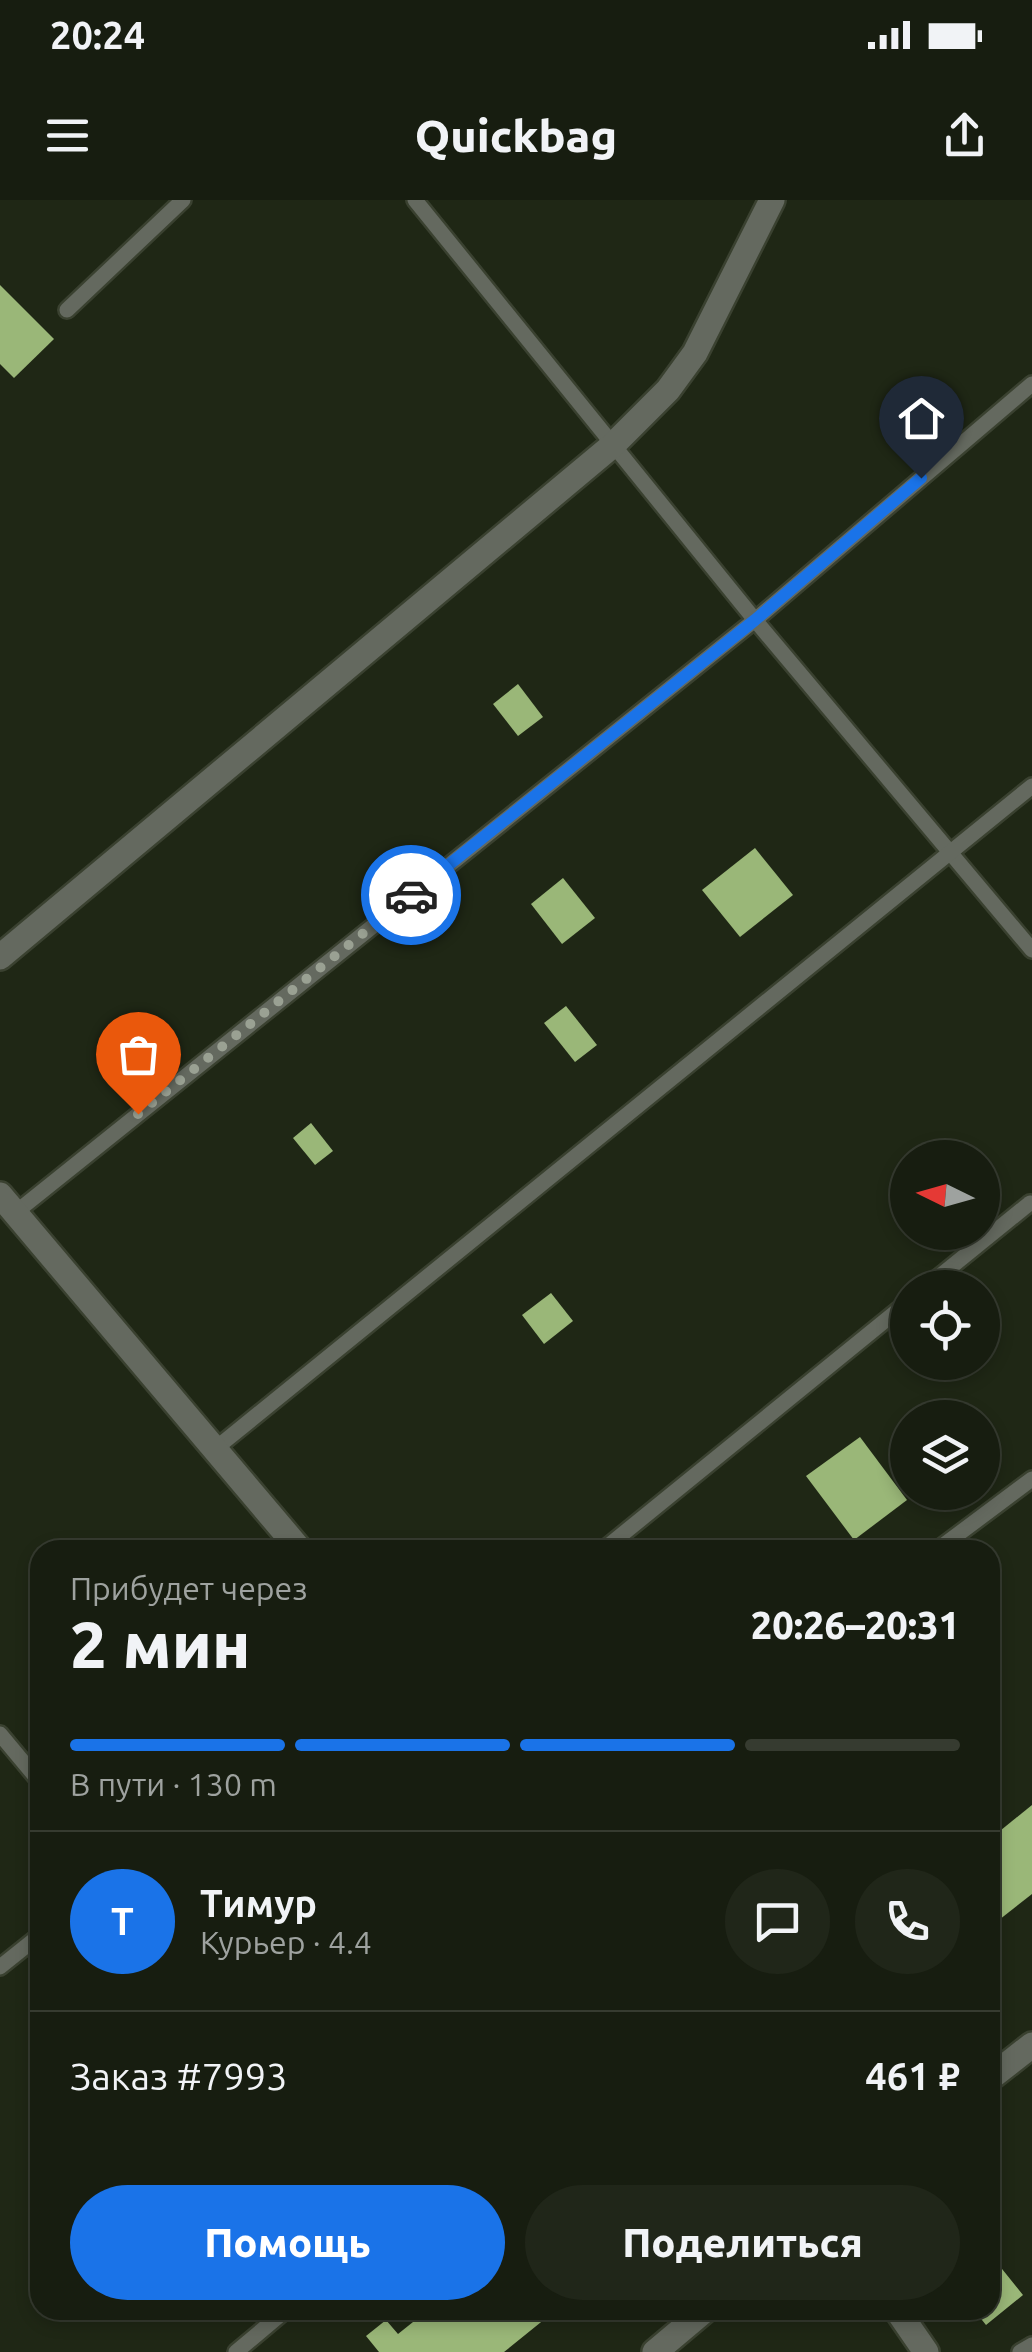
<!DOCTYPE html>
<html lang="ru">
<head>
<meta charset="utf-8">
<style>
	:root { --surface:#171d10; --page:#202619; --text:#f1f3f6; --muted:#9ea29f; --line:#363b30; --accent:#1a73e8 }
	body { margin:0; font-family:Ubuntu,sans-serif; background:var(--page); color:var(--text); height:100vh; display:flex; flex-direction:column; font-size:38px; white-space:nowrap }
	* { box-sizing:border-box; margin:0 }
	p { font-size:32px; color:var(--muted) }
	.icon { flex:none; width:55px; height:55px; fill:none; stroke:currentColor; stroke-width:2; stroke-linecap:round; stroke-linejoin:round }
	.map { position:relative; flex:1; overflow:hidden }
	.drawer { position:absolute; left:30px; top:1340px; width:970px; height:780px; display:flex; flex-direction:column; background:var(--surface); border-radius:30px; box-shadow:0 5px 15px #0003,0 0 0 2px var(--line) }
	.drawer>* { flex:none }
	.needle { width:65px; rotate:275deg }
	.buttons { position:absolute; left:890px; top:940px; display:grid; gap:20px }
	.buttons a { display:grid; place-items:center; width:110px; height:110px; border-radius:50%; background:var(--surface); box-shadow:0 5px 15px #0003,0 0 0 2px var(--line); font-size:50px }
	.pin { position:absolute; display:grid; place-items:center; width:85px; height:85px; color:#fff; margin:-102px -42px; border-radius:50% 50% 50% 0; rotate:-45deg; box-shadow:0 0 10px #0007 }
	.pin .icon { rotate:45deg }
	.courier { position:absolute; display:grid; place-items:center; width:100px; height:100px; margin:-50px; border:8px solid #1a73e8; border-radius:50%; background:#fff; color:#222; box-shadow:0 2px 12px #0007 }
	.summary em { font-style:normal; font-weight:800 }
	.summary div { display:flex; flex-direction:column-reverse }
	.summary { display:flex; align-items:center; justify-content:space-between; height:170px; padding:0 40px }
	h1 { font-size:65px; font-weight:800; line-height:75px }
	.bar { display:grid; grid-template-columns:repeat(4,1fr); gap:15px 10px; align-content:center; height:120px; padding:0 40px }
	.bar i { height:12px; border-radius:8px; background:var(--line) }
	.bar .on { background:var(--accent) }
	.bar p { grid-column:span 4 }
	.line { display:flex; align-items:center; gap:25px; padding:0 40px; border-top:2px solid var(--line) }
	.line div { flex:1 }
	.round { display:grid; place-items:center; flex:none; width:105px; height:105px; border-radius:52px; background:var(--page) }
	.cta { display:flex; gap:20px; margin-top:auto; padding:20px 40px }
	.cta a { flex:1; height:115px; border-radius:60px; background:var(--accent); color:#fff; font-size:40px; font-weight:800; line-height:115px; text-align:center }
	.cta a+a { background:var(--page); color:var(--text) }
	.status { display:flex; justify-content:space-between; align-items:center; height:70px; padding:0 50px; background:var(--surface); direction:ltr }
	.status svg { height:28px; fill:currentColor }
	header { display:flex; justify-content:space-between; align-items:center; height:130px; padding:0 40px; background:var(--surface); font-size:45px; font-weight:800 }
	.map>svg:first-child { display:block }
</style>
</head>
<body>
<div class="status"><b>20:24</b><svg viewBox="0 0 49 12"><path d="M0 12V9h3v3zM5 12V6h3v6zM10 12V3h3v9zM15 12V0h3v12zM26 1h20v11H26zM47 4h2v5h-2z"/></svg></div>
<header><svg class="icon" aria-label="menu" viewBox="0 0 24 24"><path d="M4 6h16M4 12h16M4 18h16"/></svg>Quickbag<svg class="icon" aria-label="share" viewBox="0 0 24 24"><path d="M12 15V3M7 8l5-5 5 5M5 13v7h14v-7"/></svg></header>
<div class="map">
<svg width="1032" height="2152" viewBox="0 0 1032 2152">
	<rect width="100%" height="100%" fill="#1f2715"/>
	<g fill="#9ab778">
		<path d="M0 85 54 139 14 178 0 164Z"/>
		<path d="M518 484 543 517 518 536 493 504Z"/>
		<path d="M755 648 793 695 740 737 702 690Z"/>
		<path d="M563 678 595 718 562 744 531 704Z"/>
		<path d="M566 806 597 845 575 862 544 823Z"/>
		<path d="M311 923 333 951 315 965 293 938Z"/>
		<path d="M551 1093 573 1121 544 1144 522 1115Z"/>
		<path d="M860 1237 907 1300 854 1340 806 1276Z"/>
		<path d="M1032 1605V1694L990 1727V1639Z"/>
		<path d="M990 2054 1023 2095 986 2125 974 2110H990Z"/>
		<path d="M428 2110H556L504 2152H379L366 2136 386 2120 398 2134Z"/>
	</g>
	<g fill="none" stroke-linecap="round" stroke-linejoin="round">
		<g stroke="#3a4130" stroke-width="20">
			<g id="service">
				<path d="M415 0 755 420 1032 750"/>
				<path d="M67 110 183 0"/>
				<path d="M15 1013 755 420 1032 184"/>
				<path d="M925 1088 1030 1003"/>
				<path d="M215 1249 1032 586"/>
				<path d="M603 1350 908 1102"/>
				<path d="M937 1350 1032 1279"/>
				<path d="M0 1534 40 1582"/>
				<path d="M0 1767 40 1735"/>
				<path d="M236 2152 286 2110"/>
				<path d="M1020 2152 1032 2145"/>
			</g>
		</g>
		<g stroke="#3a4130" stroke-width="30">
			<g id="minor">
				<path d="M0 757 613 245 668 190 695 153 772 0"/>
				<path d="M0 995 300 1350"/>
				<path d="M897 2110 926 2152"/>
			</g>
		</g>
		<g stroke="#3a4130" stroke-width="30">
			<g id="tertiary">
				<path d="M990 1878 1032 1845"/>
				<path d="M655 2152 705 2110"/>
			</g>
		</g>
		<use href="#service" stroke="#64695f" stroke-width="15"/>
		<use href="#minor" stroke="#64695f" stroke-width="25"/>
		<use href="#tertiary" stroke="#64695f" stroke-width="25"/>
	</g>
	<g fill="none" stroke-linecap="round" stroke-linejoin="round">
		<path stroke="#9aa193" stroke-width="10" stroke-dasharray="0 18" d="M138 914 411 695"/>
		<path stroke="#1a73e8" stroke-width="12" d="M411 695 755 420 921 278"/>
	</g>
</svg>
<div class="buttons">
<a><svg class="needle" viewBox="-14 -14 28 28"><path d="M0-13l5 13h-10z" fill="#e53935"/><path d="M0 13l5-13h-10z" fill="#9ea29f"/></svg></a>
<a><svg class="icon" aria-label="locate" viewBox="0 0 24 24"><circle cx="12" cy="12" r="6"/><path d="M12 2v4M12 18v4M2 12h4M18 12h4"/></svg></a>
<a><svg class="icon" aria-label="layers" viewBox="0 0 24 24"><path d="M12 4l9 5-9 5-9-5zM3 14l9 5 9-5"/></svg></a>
</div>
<div class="pin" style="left:138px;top:914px;background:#ea580c"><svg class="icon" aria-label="bag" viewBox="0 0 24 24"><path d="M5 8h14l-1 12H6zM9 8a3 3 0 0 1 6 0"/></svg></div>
<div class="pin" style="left:921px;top:278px;background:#1f2937"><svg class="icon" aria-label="home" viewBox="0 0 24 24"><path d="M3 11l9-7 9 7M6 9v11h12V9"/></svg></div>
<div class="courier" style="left:411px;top:695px"><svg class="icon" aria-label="car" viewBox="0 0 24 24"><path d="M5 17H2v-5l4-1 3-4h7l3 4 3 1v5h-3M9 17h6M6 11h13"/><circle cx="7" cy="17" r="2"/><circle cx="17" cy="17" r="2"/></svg></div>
<section class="drawer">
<div class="summary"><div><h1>2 мин</h1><p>Прибудет через</p></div><em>20:26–20:31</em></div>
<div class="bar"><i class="on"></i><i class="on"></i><i class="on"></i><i></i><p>В пути · 130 m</p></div>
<div class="line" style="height:180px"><b class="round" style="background:var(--accent);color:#fff">Т</b><div><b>Тимур</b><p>Курьер · 4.4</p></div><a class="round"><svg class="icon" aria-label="chat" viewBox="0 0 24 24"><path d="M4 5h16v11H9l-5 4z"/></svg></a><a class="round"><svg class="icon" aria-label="phone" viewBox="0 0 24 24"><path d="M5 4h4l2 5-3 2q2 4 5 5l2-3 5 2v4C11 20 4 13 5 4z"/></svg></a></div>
<div class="line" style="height:130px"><div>Заказ #7993</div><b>461 ₽</b></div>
<div class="cta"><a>Помощь</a><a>Поделиться</a></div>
</section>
</div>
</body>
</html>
